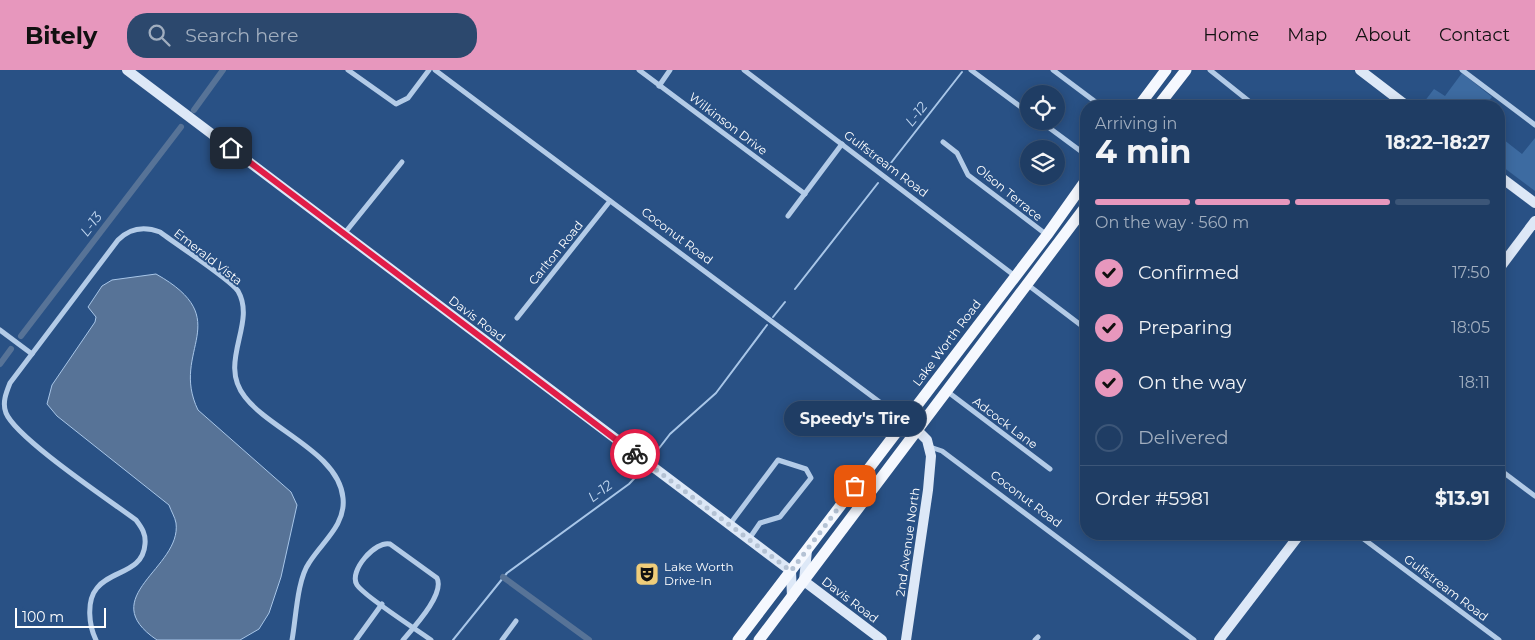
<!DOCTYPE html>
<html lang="en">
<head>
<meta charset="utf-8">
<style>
	:root { --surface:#1f3d64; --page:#2c486d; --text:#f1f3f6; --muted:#a1aebf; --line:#3c5678; --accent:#e797bd }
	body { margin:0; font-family:Montserrat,sans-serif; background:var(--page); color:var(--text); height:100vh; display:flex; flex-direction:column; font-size:19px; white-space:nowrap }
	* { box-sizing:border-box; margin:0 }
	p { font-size:16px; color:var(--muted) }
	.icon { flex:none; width:28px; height:28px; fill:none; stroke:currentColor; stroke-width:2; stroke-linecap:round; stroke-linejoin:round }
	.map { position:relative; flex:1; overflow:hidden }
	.panel { position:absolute; left:1080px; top:30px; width:425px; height:440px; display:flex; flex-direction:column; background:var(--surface); border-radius:20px; box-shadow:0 2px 12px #0003,0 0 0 1px var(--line) }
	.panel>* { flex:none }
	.buttons { position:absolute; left:1020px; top:15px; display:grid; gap:10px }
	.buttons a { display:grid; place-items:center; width:45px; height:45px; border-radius:50%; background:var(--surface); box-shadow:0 2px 12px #0003,0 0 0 1px var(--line); font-size:25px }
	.scale { position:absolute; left:15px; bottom:12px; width:91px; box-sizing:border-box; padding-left:5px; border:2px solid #fff; border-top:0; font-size:14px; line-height:18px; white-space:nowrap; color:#fff; -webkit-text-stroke:4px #295185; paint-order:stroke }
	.pin { position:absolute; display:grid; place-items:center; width:42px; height:42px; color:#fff; margin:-21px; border-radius:10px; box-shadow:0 2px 8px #0006 }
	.courier { position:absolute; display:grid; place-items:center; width:50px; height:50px; margin:-25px; border:4px solid #e11d48; border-radius:50%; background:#fff; color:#222; box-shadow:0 1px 6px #0007 }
	.bubble { position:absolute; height:35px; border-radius:18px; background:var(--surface); box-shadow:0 2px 12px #0003,0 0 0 1px var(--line); font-size:16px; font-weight:700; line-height:35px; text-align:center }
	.summary em { font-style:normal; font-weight:700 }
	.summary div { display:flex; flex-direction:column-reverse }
	.summary { display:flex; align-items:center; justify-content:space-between; height:85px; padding:0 15px }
	h1 { font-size:32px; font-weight:700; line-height:38px }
	.bar { display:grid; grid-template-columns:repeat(4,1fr); gap:8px 5px; align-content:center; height:60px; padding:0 15px }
	.bar i { height:6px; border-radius:4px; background:var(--line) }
	.bar .selected { background:var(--accent) }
	.bar p { grid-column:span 4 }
	.line { display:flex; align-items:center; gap:12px; padding:0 15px; border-top:1px solid var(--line) }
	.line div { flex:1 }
	ol { padding:0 15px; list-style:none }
	li { display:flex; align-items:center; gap:15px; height:55px }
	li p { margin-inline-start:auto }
	li .icon { padding:5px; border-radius:50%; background:var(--accent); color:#111; stroke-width:4 }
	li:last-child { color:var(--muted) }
	li i { width:28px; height:28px; border:2px solid var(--line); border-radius:50% }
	header { display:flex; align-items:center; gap:30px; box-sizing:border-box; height:70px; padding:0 25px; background:var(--accent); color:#111 }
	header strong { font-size:24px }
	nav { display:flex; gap:28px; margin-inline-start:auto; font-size:18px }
	.search { width:350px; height:45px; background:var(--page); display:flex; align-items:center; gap:12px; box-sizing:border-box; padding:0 18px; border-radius:20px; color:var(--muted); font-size:19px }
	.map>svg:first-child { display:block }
</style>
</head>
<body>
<header>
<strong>Bitely</strong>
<div class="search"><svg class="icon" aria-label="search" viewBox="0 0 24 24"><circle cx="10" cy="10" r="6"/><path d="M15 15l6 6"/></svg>Search here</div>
<nav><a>Home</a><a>Map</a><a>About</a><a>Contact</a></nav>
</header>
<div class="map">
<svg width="1535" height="570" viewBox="0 0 1535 570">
	<rect width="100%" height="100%" fill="#295185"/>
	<g fill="#3d6ba1">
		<path d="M1462 3 1492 27 1484 36H1421L1434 19 1445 26Z"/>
		<path d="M1499 66 1522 84 1535 68V121L1499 94Z"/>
	</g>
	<path fill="#577397" stroke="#a8c6e8" d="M156 204C238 250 169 280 198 340L291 422 297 435 281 507 269 543 259 559 240 570H157C93 527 182 498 176 453 175 447 171 441 169 435L57 346 47 334 52 315 95 252 96 247 88 237 102 216 112 210Z"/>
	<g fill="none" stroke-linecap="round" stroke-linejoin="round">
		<g stroke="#a8c6e8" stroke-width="2">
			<path d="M887 98 962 2"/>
			<path d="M795 219 878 113"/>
			<path d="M773 247 785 232"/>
			<path d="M650 390 670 364 716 323 767 255"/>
			<path d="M453 570 507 503 629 414 646 396"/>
		</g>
		<g stroke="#577397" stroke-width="6">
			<path d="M194 40 223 0"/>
			<path d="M21 266 181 57"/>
			<path d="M0 294 11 279"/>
			<path d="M503 507 589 570"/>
		</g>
		<g stroke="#b3cbe7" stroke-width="5">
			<path d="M348 0 396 34 408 28 429 0"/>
			<path d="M435 0 905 351"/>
			<path d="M639 0 805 124"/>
			<path d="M744 0 1015 206"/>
			<path d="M971 0 1029 43"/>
			<path d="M1053 0 1101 36"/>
			<path d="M1210 0 1255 36"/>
			<path d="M1462 0 1535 55"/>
			<path d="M659 16 670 0"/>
			<path d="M1163 29 1173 36"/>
			<path d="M1040 51 1086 85"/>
			<path d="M943 72 957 83 968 105 1047 165"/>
			<path d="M788 146 842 74"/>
			<path d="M344 164 402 92"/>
			<path d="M1028 215 1086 259"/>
			<path d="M517 248 610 131"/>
			<path d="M0 260 32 284"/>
			<path d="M948 322 1050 399"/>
			<path d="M930 377 942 381 1194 570"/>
			<path d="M1499 399 1535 426"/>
			<path d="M730 454 778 390 806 399 811 408 780 447 760 453 749 469"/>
			<path d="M1357 464 1499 570"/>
			<path d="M96 570C89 556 86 531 97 518 111 500 143 503 145 474 146 464 142 458 136 450 109 430 16 368 6 343 2 333 6 323 10 313L118 170C130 158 144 156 160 162 174 173 230 209 238 221 257 254 217 292 245 327 270 360 339 383 343 428 346 455 322 472 309 493 297 510 296 549 292 570"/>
			<path d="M356 570 382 534"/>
			<path d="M403 570C414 557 445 524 437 508L390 474C376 470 348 501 357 515 365 527 416 559 431 570"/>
			<path d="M502 570 516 551"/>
			<path d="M1035 570 1038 567"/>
		</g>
		<g stroke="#dde8f7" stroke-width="10">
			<path d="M127 0 791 501 792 527"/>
			<path d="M1360 0 1407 36"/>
			<path d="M1499 106 1535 133"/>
			<path d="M1499 199 1535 151"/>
			<path d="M807 480 804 511 882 570"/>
			<path d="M906 570 928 420 931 386 927 370 918 361"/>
			<path d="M1219 570 1300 464"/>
		</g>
		<g stroke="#f5f8fe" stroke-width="11">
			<path d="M1139 36 1166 0"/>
			<path d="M1158 36 1186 0"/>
			<path d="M738 570 1047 165 1086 110"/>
			<path d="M759 570 1086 136"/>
		</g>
	</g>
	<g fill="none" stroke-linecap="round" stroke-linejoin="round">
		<path stroke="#b4c2d4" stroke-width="5" stroke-dasharray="0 9" d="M635 384 791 501 855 416"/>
		<path stroke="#e11d48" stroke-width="6" d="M231 78 635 384"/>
	</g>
	<defs>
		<g id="theatre-square" transform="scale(1.25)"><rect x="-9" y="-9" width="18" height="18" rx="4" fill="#efcd7a" stroke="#295185"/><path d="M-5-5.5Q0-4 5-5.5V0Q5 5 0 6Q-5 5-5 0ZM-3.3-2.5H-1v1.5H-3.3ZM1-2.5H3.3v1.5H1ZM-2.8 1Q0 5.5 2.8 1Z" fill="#111"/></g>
	</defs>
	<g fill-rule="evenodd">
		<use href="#theatre-square" x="647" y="504"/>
	</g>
	<g text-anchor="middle" stroke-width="4" stroke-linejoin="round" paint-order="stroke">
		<g font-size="12" fill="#fff" stroke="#295185">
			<text transform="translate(728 54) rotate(37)" y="4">Wilkinson Drive</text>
			<text transform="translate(886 94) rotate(37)" y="4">Gulfstream Road</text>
			<text transform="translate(1009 123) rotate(39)" y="4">Olson Terrace</text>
			<text transform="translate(677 166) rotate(37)" y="4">Coconut Road</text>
			<text transform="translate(556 183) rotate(-51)" y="4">Carlton Road</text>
			<text transform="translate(208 187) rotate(38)" y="4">Emerald Vista</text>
			<text transform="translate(477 249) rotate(37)" y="4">Davis Road</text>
			<text transform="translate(947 273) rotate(-53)" y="4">Lake Worth Road</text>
			<text transform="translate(1005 353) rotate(37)" y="4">Adcock Lane</text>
			<text transform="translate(1026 429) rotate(37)" y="4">Coconut Road</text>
			<text transform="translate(908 472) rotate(-82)" y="4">2nd Avenue North</text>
			<text transform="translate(1446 518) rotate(37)" y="4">Gulfstream Road</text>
			<text transform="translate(850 530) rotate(37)" y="4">Davis Road</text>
		</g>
		<g font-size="12" fill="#fff" stroke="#295185" text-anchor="start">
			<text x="664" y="501">Lake Worth<tspan x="664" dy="14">Drive-In</tspan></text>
		</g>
		<g font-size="14" font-style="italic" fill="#bfd5ef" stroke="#295185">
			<text transform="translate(916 44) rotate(-52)" y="5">L-12</text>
			<text transform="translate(91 154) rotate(-53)" y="5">L-13</text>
			<text transform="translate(600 421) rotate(-37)" y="5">L-12</text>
		</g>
	</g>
</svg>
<div class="buttons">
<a><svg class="icon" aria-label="locate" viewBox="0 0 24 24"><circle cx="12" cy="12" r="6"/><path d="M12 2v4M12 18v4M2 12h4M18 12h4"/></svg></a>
<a><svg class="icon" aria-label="layers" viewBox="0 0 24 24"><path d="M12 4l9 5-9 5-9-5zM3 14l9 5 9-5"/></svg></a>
</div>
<div class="scale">100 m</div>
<div class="pin" style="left:855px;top:416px;background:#ea580c"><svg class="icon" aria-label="bag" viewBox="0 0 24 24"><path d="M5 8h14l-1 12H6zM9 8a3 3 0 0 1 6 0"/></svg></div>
<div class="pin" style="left:231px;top:78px;background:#1f2937"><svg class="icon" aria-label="home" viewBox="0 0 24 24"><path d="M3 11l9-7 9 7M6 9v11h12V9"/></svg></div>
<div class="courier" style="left:635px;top:384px"><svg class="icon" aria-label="bike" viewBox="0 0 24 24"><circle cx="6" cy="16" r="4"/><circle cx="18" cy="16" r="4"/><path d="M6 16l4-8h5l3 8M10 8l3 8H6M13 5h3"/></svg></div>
<div class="bubble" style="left:784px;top:331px;width:142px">Speedy's Tire</div>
<section class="panel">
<div class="summary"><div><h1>4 min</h1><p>Arriving in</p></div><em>18:22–18:27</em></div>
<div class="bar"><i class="selected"></i><i class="selected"></i><i class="selected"></i><i></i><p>On the way · 560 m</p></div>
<ol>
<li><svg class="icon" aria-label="check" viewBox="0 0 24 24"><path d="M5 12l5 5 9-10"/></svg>Confirmed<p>17:50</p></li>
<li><svg class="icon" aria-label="check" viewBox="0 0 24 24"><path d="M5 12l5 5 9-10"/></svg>Preparing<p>18:05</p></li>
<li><svg class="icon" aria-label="check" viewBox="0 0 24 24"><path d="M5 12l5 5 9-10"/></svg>On the way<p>18:11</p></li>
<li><i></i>Delivered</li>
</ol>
<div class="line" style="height:65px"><div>Order #5981</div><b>$13.91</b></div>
</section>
</div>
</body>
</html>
